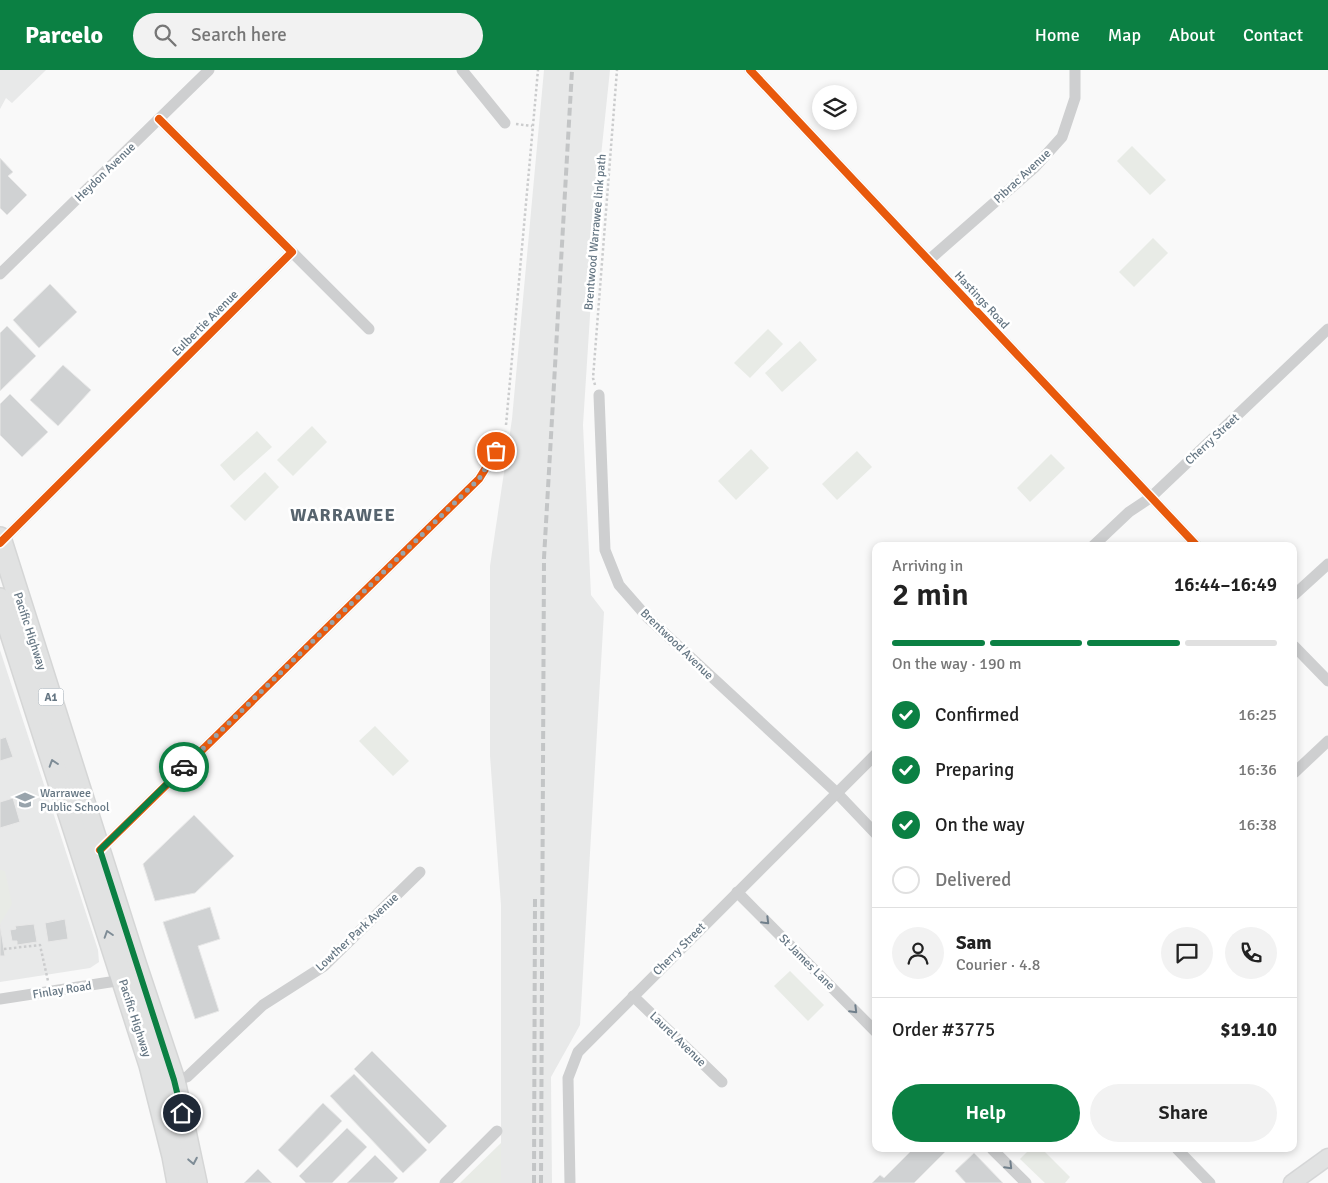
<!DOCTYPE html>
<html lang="en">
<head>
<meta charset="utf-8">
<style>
	:root { --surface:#fff; --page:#f2f2f2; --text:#222; --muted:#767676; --line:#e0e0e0; --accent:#0b8043 }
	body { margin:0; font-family:Signika,sans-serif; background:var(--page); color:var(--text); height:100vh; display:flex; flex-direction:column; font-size:19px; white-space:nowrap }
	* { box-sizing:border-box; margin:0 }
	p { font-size:16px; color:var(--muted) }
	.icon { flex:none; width:28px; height:28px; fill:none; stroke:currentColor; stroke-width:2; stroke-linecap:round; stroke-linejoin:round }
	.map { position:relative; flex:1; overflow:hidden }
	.drawer { position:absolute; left:872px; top:472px; width:425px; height:610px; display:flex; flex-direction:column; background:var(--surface); border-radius:10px; box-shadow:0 2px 8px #0003 }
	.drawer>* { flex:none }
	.fabs { position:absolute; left:812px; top:15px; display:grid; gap:10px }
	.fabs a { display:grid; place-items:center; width:45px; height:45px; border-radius:50%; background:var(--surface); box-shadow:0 2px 8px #0003; font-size:25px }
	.pin { position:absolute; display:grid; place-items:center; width:42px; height:42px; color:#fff; margin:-21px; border:2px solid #fff; border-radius:50%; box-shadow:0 1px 5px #0007 }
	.courier { position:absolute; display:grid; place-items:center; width:50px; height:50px; margin:-25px; border:4px solid #0b8043; border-radius:50%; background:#fff; color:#222; box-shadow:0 1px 6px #0007 }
	.headline em { font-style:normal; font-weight:600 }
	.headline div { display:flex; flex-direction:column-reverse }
	.headline { display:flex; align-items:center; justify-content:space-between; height:85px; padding:0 20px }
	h1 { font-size:32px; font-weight:600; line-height:38px }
	.bar { display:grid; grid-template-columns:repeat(4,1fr); gap:8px 5px; align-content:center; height:60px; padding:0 20px }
	.bar i { height:6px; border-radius:4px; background:var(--line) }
	.bar .selected { background:var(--accent) }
	.bar p { grid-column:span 4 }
	.line { display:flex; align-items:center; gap:12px; padding:0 20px; border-top:1px solid var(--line) }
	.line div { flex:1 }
	.round { display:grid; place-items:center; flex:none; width:52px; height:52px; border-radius:26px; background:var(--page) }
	ol { padding:0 20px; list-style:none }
	li { display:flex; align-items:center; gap:15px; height:55px }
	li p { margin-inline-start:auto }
	li .icon { padding:5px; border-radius:50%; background:var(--accent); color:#fff; stroke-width:4 }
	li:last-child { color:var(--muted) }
	li i { width:28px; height:28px; border:2px solid var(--line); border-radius:50% }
	.action { display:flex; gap:10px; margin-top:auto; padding:10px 20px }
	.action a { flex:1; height:58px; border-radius:30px; background:var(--accent); color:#fff; font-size:20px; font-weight:600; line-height:58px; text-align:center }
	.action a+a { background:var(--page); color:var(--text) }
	header { display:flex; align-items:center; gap:30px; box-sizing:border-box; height:70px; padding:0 25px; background:var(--accent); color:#fff }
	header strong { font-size:24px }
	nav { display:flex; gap:28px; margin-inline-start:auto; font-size:18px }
	.search { width:350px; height:45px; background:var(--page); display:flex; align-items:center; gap:12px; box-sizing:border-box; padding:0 18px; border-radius:28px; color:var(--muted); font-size:19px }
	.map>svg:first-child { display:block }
</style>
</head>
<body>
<header>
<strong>Parcelo</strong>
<div class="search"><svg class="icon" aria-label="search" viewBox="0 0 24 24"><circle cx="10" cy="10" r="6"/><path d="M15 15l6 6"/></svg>Search here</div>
<nav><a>Home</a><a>Map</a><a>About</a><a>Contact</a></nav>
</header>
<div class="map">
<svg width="1328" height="1113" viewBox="0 0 1328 1113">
	<rect width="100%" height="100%" fill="#f9f9f9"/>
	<g fill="#e8e9e9">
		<path d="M0 0H46L12 33 6 28 0 39Z"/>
		<path d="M544 0H610L599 105 583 355 591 525 604 542 580 955 551 1007 552 1113H501V835L490 686V496L512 349Z"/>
		<path d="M0 580 98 880 99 892 90 898 0 912Z"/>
	</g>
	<g fill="#e8ebe6">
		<path d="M1132 76 1166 110 1150 125 1117 91Z"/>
		<path d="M1153 168 1168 183 1134 217 1119 202Z"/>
		<path d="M768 259 783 274 750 308 734 293Z"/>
		<path d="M800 271 817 290 782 322 765 303Z"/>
		<path d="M312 356 327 372 293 406 277 390Z"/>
		<path d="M257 361 272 377 234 411 220 395Z"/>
		<path d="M751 379 769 398 736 430 718 411Z"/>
		<path d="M857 381 872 397 837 430 822 414Z"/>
		<path d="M1051 384 1065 398 1030 432 1017 418Z"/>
		<path d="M265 402 279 417 245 451 230 436Z"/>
		<path d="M375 656 409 691 393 706 359 671Z"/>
		<path d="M0 800 5 801 12 834 0 854Z"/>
		<path d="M790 901 824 935 808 951 774 916Z"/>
		<path d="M501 1073V1113H460Z"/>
		<path d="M1030 1079H1042L1070 1107 1065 1113H1045L1020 1089Z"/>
	</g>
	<g fill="#d0d2d3" stroke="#e8e8e8">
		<path d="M0 88 13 102 8 106 27 125 7 145 0 138Z"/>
		<path d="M50 214 77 242 39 278 13 250Z"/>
		<path d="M7 256 36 286 0 321V263Z"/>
		<path d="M63 295 91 320 58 356 30 330Z"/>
		<path d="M10 324 48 362 22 387 0 365V334Z"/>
		<path d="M6 667 13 687 0 691V669Z"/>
		<path d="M13 728 20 752 0 758V732Z"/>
		<path d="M194 745 234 786 195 823 155 831 143 794Z"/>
		<path d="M210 837 220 869 198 876 219 941 195 949 163 852Z"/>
		<path d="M65 849 68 869 48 872 45 853Z"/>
		<path d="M0 854 5 886H0Z"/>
		<path d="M34 854 37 872 17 875V871H12L10 860 16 859 15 856Z"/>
		<path d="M372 981 447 1056 429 1074 354 999Z"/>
		<path d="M354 1004 427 1080 403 1103 330 1026Z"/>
		<path d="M323 1033 342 1051 297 1098 278 1080Z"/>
		<path d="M347 1058 367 1077 332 1113H306L299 1106Z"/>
		<path d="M913 1079H948L914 1113H872L880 1105 884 1108Z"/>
		<path d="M974 1083 1003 1113H966L955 1101Z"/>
		<path d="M375 1085 398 1108 393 1113H347Z"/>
		<path d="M258 1099 272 1113H244Z"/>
	</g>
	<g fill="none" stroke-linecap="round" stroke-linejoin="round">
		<g stroke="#d5d6d7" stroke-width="19">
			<path id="secondary" d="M1292 1113 1328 1087"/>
		</g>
		<g stroke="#d5d6d6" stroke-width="24">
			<g id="highway">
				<path d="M0 468 136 896 174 1010 196 1113"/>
				<path d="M0 529 150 995 173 1086 178 1113"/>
			</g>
		</g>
		<g stroke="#cbcccd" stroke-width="2.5" stroke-dasharray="2.5 2.5" stroke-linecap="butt">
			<path d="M516 54 532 56"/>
			<path d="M595 315 593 308 617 0"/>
			<path d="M506 355 538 0"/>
			<path d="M4 879 40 875 48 911"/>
		</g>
		<g stroke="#cecfd0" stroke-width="11">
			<path d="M462 0 505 53"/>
			<path d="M750 0 1197 476"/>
			<path d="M292 182 369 259"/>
			<path d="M929 190 1035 97 1062 67 1075 28V0"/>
			<path d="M0 204 209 0"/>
			<path d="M599 325 605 480 619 515 647 547 836 722 876 764"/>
			<path d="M0 473 292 182 159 49"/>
			<path d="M1093 476 1129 442 1150 428 1328 259"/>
			<path d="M1294 525 1328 494"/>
			<path d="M1294 576 1328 611"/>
			<path d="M1294 703 1328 671"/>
			<path d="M100 780 479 409 505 367"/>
			<path d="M737 822 876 962"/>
			<path d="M633 926 722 1012"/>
			<path d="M0 929 123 910"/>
			<path d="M174 1010 187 1007 263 935 324 896 420 802"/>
			<path d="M992 1079 1026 1113"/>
			<path d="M1177 1079 1210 1113"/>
			<path d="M445 1113 497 1061"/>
			<path d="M570 1113 568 1008 578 982 876 684"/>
		</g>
		<use href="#secondary" stroke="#e1e2e2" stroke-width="16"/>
		<use href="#highway" stroke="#e1e2e2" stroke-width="21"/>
		<g stroke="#c3c5c6" stroke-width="4" stroke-dasharray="8 4" stroke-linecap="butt">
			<path d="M534 1113 535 828"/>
			<path d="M541 1113 544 488 572 0"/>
		</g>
		<g stroke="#fff" stroke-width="11">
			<g id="cycleway">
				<path d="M750 0 1197 476"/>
				<path d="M0 473 292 182 159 49"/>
				<path d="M100 780 479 409 505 367"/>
			</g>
		</g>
		<use href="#cycleway" stroke="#e8590c" stroke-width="8"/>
	</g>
	<defs><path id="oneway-chevron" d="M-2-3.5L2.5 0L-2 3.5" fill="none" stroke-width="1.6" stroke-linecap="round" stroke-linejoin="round" transform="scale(1.25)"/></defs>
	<g stroke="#7e8c96">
		<use href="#oneway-chevron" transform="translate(53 693) rotate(-108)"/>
		<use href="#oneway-chevron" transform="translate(108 864) rotate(-108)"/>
		<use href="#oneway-chevron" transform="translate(193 1091) rotate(79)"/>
	</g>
	<g stroke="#707f8b">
		<use href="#oneway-chevron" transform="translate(766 851) rotate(45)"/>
		<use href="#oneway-chevron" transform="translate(854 940) rotate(45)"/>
		<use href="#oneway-chevron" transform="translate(1009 1096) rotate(45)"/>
	</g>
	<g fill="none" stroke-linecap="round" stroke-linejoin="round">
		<path stroke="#99a4ac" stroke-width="5" stroke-dasharray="0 9" d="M184 697 479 409 496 381"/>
		<path stroke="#0b8043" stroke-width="6" d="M182 1043 174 1010 100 780 184 697"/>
	</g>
	<defs>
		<g id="school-bare" transform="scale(1.5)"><path d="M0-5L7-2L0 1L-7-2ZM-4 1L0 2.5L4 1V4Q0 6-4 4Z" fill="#99a4ac" stroke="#fff" stroke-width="2.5" paint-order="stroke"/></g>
	</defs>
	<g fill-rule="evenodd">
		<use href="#school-bare" x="25" y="730"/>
	</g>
	<g text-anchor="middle" stroke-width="5" stroke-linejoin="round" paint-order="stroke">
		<rect fill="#fff" stroke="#939fa8" stroke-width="1" x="38.5" y="618.5" width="25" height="17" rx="4"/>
		<g font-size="11" font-weight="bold" fill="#657683">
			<text x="51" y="631">A1</text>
		</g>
		<g font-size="12" fill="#657683" stroke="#fff">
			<text transform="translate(105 102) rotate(-44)" y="4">Heydon Avenue</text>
			<text transform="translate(1022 106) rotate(-43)" y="4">Pibrac Avenue</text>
			<text transform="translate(595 162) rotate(-85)" y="4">Brentwood Warrawee link path</text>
			<text transform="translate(982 230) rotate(47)" y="4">Hastings Road</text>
			<text transform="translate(205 253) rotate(-45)" y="4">Eulbertie Avenue</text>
			<text transform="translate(1212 369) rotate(-43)" y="4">Cherry Street</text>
			<text transform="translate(30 561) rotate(72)" y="4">Pacific Highway</text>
			<text transform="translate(677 574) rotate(44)" y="4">Brentwood Avenue</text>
			<text transform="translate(357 862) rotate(-43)" y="4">Lowther Park Avenue</text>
			<text transform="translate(679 879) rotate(-45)" y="4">Cherry Street</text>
			<text transform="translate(807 892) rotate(45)" y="4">St James Lane</text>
			<text transform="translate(62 920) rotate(-9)" y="4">Finlay Road</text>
			<text transform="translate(135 948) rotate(72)" y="4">Pacific Highway</text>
			<text transform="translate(678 969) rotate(44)" y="4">Laurel Avenue</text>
		</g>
		<g font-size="12" fill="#657683" stroke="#fff" text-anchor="start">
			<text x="40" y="727">Warrawee<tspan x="40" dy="14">Public School</tspan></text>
		</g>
		<g font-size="18" font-weight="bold" letter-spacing="1" fill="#57646e" stroke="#fff">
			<text x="343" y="451">WARRAWEE</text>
		</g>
	</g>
</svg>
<div class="fabs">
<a><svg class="icon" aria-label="layers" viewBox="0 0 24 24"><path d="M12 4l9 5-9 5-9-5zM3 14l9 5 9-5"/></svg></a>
</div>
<div class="pin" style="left:496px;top:381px;background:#ea580c"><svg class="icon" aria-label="bag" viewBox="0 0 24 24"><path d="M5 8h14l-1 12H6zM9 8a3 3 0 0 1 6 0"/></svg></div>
<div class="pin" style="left:182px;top:1043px;background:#1f2937"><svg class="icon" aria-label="home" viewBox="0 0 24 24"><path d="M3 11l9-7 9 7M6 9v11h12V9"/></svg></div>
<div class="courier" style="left:184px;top:697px"><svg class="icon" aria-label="car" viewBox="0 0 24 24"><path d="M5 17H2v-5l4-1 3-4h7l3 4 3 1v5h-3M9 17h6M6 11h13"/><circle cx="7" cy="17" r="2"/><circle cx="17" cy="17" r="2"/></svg></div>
<section class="drawer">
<div class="headline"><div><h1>2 min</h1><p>Arriving in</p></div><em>16:44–16:49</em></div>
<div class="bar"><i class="selected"></i><i class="selected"></i><i class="selected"></i><i></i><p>On the way · 190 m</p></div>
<ol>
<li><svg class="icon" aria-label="check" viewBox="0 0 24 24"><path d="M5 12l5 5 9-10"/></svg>Confirmed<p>16:25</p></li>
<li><svg class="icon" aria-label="check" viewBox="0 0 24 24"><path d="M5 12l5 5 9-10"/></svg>Preparing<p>16:36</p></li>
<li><svg class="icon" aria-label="check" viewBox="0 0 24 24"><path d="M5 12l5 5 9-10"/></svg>On the way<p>16:38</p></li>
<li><i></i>Delivered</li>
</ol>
<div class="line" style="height:90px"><a class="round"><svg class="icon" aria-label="person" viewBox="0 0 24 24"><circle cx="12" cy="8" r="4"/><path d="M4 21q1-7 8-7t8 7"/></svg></a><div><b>Sam</b><p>Courier · 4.8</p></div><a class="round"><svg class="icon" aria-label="chat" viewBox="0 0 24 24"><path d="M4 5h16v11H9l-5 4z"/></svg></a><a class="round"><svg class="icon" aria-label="phone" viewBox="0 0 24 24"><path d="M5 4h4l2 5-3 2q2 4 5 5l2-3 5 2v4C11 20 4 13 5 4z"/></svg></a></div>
<div class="line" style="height:65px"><div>Order #3775</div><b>$19.10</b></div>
<div class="action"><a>Help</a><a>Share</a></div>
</section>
</div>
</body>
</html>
